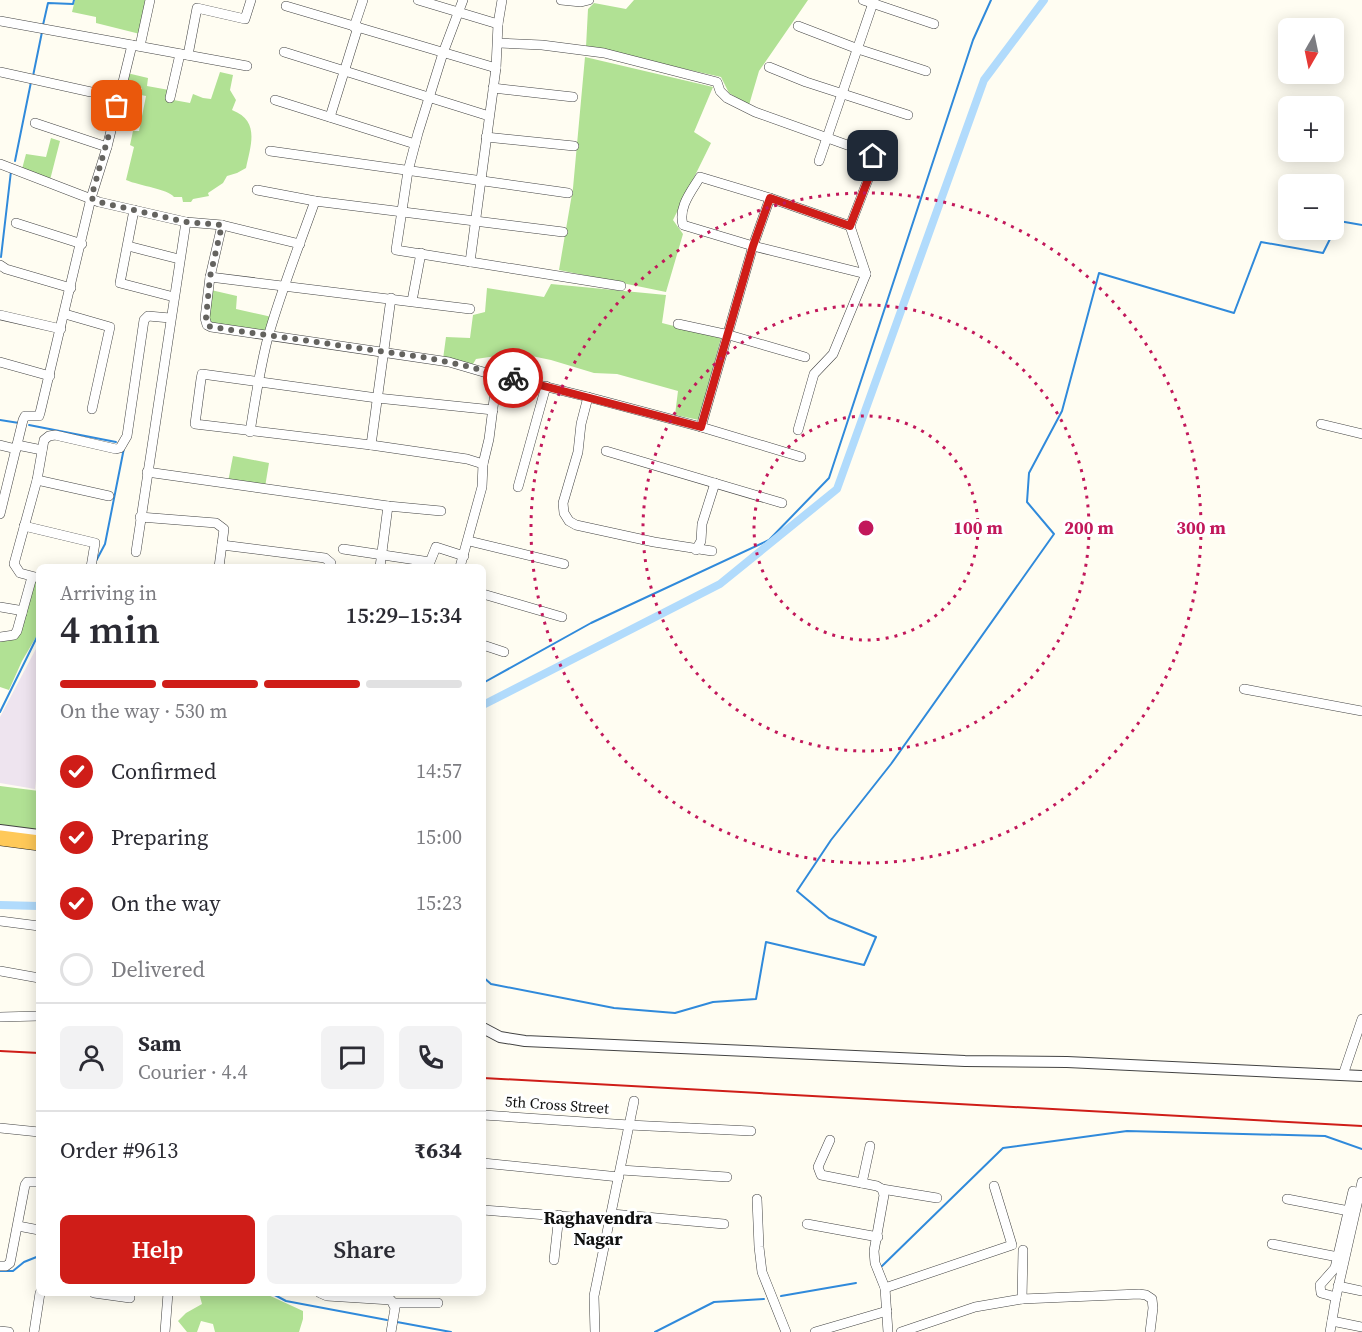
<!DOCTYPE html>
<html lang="en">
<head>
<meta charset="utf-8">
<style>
	:root { --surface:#fff; --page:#f2f2f3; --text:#2b2b33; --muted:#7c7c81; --line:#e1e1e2; --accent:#cf1d18 }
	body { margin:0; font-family:"Source Serif 4",serif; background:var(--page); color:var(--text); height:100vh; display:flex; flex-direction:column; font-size:22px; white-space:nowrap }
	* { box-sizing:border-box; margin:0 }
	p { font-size:20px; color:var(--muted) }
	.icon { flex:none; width:33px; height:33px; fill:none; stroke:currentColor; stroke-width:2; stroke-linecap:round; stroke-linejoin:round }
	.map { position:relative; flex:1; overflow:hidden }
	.drawer { position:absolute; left:36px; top:564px; width:450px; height:732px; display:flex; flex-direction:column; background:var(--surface); border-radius:9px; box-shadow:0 3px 15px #0003 }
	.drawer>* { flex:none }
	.needle { width:39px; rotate:189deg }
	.tools { position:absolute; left:1278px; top:18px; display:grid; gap:12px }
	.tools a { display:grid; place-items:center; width:66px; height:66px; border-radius:9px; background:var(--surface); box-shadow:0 3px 15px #0003; font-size:30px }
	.pin { position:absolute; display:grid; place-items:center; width:51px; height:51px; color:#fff; margin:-26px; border-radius:12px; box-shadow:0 3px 9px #0006 }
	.courier { position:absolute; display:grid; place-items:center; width:60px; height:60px; margin:-30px; border:4px solid #cf1d18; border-radius:50%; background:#fff; color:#222; box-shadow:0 2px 8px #0007 }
	.summary em { font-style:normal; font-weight:600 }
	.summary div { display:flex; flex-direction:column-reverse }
	.summary { display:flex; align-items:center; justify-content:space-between; height:102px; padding:0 24px }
	h1 { font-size:39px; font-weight:600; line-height:45px }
	.bar { display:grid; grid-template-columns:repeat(4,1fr); gap:9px 6px; align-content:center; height:72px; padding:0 24px }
	.bar i { height:8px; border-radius:4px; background:var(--line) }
	.bar .selected { background:var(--accent) }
	.bar p { grid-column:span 4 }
	.line { display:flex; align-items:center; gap:15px; padding:0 24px; border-top:2px solid var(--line) }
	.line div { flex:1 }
	.round { display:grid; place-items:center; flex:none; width:63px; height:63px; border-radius:9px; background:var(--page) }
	ol { padding:0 24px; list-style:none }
	li { display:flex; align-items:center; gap:18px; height:66px }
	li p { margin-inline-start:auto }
	li .icon { padding:6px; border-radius:50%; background:var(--accent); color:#fff; stroke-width:4 }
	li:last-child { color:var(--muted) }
	li i { width:33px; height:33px; border:3px solid var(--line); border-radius:50% }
	.cta { display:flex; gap:12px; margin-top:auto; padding:12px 24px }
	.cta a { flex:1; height:69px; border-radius:9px; background:var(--accent); color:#fff; font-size:24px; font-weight:600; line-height:69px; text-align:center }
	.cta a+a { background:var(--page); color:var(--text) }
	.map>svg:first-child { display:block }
</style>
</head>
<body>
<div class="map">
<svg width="1362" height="1332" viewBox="0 0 1362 1332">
	<rect width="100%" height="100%" fill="#fffdf2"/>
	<path fill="#eee4ef" d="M39 643V754L35 789 0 783V717Z"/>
	<g fill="#b1e194">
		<path d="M75 0H145L140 34 96 23V17L72 12Z"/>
		<path d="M634 0H808L759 71 749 105 729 93 721 77 586 47 588 9 594 3 626 9Z"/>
		<path d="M585 57 713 87 694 132 711 143 673 220 683 234 666 292 559 270 573 188Z"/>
		<path d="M220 72 233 75 230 90 236 100 232 110C260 121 251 144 246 168L237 173 227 176 223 183 208 193 209 196 193 199 191 202H183L182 197H174C168 189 140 186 126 180L134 147 130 145 133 131H139L146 96 141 95 142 88 124 83 127 73 148 78 147 86 169 90 168 99 190 103 193 94 203 98 211 99Z"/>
		<path d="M51 138 60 141 50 180 22 169 26 154 46 157Z"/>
		<path d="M551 284 666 295 662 323 721 338 699 420 675 415 678 391 617 374 594 373 551 360 517 353 476 359 473 364 443 359 446 337 470 338 473 315 485 312 487 288 544 297Z"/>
		<path d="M211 290 237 296 236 309 272 317 265 333 208 323Z"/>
		<path d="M233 456 269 463 265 487 228 482Z"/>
		<path d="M36 580H39V632L22 661 9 690 0 687V641L14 635Z"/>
		<path d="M0 786 39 791V835L0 829Z"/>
		<path d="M199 1293H264L303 1311V1319L299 1332H215L213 1324 201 1321 197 1332H187L178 1321 186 1313 202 1304Z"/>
	</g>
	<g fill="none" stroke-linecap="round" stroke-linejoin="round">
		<g stroke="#308adb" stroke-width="2">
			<path d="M43 25 48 3 73 4 74 0"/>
			<path d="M33 76 42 32"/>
			<path d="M15 161 31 82"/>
			<path d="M1 257 11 171"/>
			<path d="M0 420 19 423"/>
			<path d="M29 425 116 442"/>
			<path d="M96 561 105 544 124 448"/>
			<path d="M483 683 591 623 769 540 829 478 973 40 991 0"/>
			<path d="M0 712 39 633"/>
			<path d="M483 977 491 984 614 1008 675 1013 713 1002 756 999 766 942 864 965 876 937 829 918 797 891 831 840 891 764 1054 534 1027 502 1029 473 1062 411 1099 273 1234 313 1261 242 1323 253 1339 221 1362 225"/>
			<path d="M880 1268 1003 1148 1127 1131 1325 1136 1362 1149"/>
			<path d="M0 1271H13L24 1262 39 1256"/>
			<path d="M271 1293 286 1301 387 1320"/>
			<path d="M781 1296 856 1283"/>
			<path d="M397 1322 451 1332"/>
			<path d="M655 1332 714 1302 764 1299"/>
		</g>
		<g stroke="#b1dbfc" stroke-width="8">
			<path d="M483 705 720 584 837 489 984 80 1044 0"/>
			<path d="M0 905 39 906"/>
		</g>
		<g stroke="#434343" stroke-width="10">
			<g id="minor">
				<path d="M418 0 498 24"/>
				<path d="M463 0 443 53 418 133 408 171 396 250 621 286"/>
				<path d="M561 0 581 2 589 0"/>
				<path d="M863 0 934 24"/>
				<path d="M286 6 496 68"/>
				<path d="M0 21 247 66"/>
				<path d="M798 26 858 49 926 71"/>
				<path d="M354 27 363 0"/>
				<path d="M499 43 542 45 604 53 717 82 720 91 727 98 755 112 892 161"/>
				<path d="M140 46 150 0"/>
				<path d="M284 52 489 116"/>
				<path d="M188 55 197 8 245 19 251 0"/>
				<path d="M769 67 806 82 908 115"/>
				<path d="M0 72 91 92"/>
				<path d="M493 88 573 97"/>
				<path d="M170 98 180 54"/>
				<path d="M275 100 415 144"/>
				<path d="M330 117 358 27"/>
				<path d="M35 123 107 147"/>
				<path d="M486 137 574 146"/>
				<path d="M270 151 568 193"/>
				<path d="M819 161 874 0"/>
				<path d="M0 164 99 202 186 222 222 225 300 244"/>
				<path d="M257 190 315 201 563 232"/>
				<path d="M134 210 120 283 174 297"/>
				<path d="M16 223 82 244"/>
				<path d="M222 225 210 277 205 318 207 325 211 327 449 362 497 376"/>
				<path d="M850 226 770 198 700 177C691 192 678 207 683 225L753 246 866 274"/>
				<path d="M128 246 179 259"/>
				<path d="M470 262 496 68 498 24 502 0"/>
				<path d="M0 265 6 269 71 288"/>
				<path d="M210 277 470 309"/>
				<path d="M412 301 421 253"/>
				<path d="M65 314 110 327 92 409"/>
				<path d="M0 315 61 329"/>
				<path d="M678 324 729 335 805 357"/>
				<path d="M0 362 50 376"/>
				<path d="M588 397 701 427 801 457"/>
				<path d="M1321 424 1362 434"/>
				<path d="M701 427 753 246 770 198"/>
				<path d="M798 430 814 374 833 354 866 274 850 226 869 177 873 156"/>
				<path d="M250 432C255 400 260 368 268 337 281 291 299 246 315 201"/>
				<path d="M0 445 16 449"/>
				<path d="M17 445 42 450"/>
				<path d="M371 445 391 298"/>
				<path d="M606 451 782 503"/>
				<path d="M483 464 467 459 371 445 195 424 201 379 202 374 377 398 493 410"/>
				<path d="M147 472 388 506 441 511"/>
				<path d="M37 480 109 496"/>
				<path d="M518 487 546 386"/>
				<path d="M0 514 23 420 25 416H39L40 413 91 198 107 147 132 45"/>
				<path d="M140 517 216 523 224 529 219 567"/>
				<path d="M24 526 95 543 91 567"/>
				<path d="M469 541 564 564"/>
				<path d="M222 545 325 558 331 563V567"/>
				<path d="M343 549 430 562 436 547 464 556"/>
				<path d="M696 550 701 541 702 524 715 483"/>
				<path d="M136 552 186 222"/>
				<path d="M380 567 388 506"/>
				<path d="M460 567 482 487 483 464 489 439 497 376H502L588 397 581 424 578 452 563 503 564 513 569 521 576 525 654 542 712 551"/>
				<path d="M39 578 20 573 14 564 37 480 44 440 49 436 55 435 116 449 120 448 127 436 144 320 148 316 170 318"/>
				<path d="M483 594 562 617"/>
				<path d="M0 607 18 610 22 613"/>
				<path d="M0 637 14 635 17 631 32 577"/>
				<path d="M483 645 504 652"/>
				<path d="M1244 689 1362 711"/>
				<path d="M0 921 39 926"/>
				<path d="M0 971 39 978"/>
				<path d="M0 1017 39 1016"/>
				<path d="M1343 1075 1362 1019"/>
				<path d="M483 1115 629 1125 751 1131"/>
				<path d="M0 1128 39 1132"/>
				<path d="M830 1140 818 1167 821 1175 877 1186 882 1189 884 1195 874 1251 875 1263 885 1288 888 1332"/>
				<path d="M483 1163 619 1177"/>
				<path d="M621 1170 727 1177"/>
				<path d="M862 1183 870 1146"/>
				<path d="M882 1189 937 1198"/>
				<path d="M757 1199 759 1247 762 1272 786 1332"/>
				<path d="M1287 1199 1349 1211"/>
				<path d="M483 1210 610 1220"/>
				<path d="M612 1214 724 1224"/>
				<path d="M807 1224 878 1237"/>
				<path d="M18 1226 39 1230"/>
				<path d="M1272 1244 1338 1257"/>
				<path d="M554 1260 559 1215"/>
				<path d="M0 1266H6L10 1263 25 1185 27 1182H39"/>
				<path d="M1338 1286 1362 1291"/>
				<path d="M885 1288 1012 1245 994 1186"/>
				<path d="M94 1293 130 1298"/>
				<path d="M320 1293 327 1296 391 1300 395 1308 391 1332"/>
				<path d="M1336 1297 1321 1293 1320 1285 1335 1268 1353 1191"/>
				<path d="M1022 1299 1023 1250"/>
				<path d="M394 1303H438"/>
				<path d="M1332 1321 1362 1327"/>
				<path d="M0 1331 9 1332"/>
				<path d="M34 1332 40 1293"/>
				<path d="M165 1332 168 1293"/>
				<path d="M595 1332 594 1296 634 1101"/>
				<path d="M815 1332 887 1311"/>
				<path d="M901 1332 975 1307 1022 1299 1139 1294 1146 1295 1152 1299 1153 1308 1150 1332"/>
				<path d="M1330 1332 1336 1297 1362 1182"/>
			</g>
		</g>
		<g stroke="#434343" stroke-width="12">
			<g id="tertiary">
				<path d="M0 830 39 835"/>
				<path d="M483 1028 500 1037 525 1041 965 1061 1067 1062 1362 1076"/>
			</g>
		</g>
		<g stroke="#212121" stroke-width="16">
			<path id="trunk" d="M0 838 39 843"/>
		</g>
		<use href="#minor" stroke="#fff" stroke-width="9"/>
		<use href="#tertiary" stroke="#fff" stroke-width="10"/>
		<use href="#trunk" stroke="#ffc959" stroke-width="15"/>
		<g stroke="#cf1d18" stroke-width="2">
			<path d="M0 1051 39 1053"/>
			<path d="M483 1078 1362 1126"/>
		</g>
	</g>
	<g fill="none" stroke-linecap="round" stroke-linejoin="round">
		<path stroke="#64635f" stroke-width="6" stroke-dasharray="0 10.8" d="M117 106 91 198 99 202 186 222 222 225 210 277 206 318 207 325 211 327 428 358 471 367 497 376 513 378"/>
		<path stroke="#cf1d18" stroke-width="8" d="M513 378 701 427 753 246 770 198 850 226 869 177 873 156"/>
	</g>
	<g fill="none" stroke="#c2185b" stroke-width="3" stroke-dasharray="3 6">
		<circle cx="866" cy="528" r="112"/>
		<circle cx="866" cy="528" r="223"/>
		<circle cx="866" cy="528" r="335"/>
	</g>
	<g text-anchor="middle" stroke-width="6" stroke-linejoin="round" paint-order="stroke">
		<g font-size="15" fill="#101010" stroke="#fff">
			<text transform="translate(557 1105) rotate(4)" y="5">5th Cross Street</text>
		</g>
		<g font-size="18" font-weight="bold" fill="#101010" stroke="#fff">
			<text x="598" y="1224">Raghavendra<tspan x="598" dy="21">Nagar</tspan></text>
		</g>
	</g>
	<circle cx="866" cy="528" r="9" fill="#c2185b" stroke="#fff" stroke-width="3"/>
	<g font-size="18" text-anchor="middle" font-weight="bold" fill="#c2185b" stroke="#fff" stroke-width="6" stroke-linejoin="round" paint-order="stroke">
		<text x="978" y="534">100 m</text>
		<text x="1089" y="534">200 m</text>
		<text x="1201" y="534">300 m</text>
	</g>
</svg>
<div class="tools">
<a><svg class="needle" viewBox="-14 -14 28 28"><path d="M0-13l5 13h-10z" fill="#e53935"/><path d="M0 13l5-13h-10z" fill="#7c7c81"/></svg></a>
<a>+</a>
<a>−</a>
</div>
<div class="pin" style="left:117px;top:106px;background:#ea580c"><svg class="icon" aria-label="bag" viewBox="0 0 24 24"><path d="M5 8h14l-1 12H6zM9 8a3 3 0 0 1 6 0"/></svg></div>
<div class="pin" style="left:873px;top:156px;background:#1f2937"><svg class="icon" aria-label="home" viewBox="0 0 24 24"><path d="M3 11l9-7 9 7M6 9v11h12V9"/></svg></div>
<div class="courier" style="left:513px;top:378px"><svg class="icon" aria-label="bike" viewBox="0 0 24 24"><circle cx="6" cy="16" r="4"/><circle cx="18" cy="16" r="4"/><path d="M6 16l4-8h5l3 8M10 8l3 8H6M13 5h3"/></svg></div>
<section class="drawer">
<div class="summary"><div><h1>4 min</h1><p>Arriving in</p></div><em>15:29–15:34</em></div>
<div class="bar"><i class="selected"></i><i class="selected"></i><i class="selected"></i><i></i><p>On the way · 530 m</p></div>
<ol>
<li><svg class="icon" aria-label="check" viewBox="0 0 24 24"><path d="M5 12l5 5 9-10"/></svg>Confirmed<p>14:57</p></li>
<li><svg class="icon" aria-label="check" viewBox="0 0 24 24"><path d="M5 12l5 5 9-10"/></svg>Preparing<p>15:00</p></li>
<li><svg class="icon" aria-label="check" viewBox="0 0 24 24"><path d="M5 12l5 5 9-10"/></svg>On the way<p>15:23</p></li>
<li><i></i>Delivered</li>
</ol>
<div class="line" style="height:108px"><a class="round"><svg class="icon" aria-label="person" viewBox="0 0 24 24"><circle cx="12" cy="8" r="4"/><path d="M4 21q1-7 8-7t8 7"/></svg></a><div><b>Sam</b><p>Courier · 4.4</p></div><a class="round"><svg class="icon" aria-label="chat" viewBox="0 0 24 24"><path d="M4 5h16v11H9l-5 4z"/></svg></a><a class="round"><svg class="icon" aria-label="phone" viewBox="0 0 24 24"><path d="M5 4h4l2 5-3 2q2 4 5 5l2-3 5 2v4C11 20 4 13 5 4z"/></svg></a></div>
<div class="line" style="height:78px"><div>Order #9613</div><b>₹634</b></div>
<div class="cta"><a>Help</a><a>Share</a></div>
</section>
</div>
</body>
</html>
